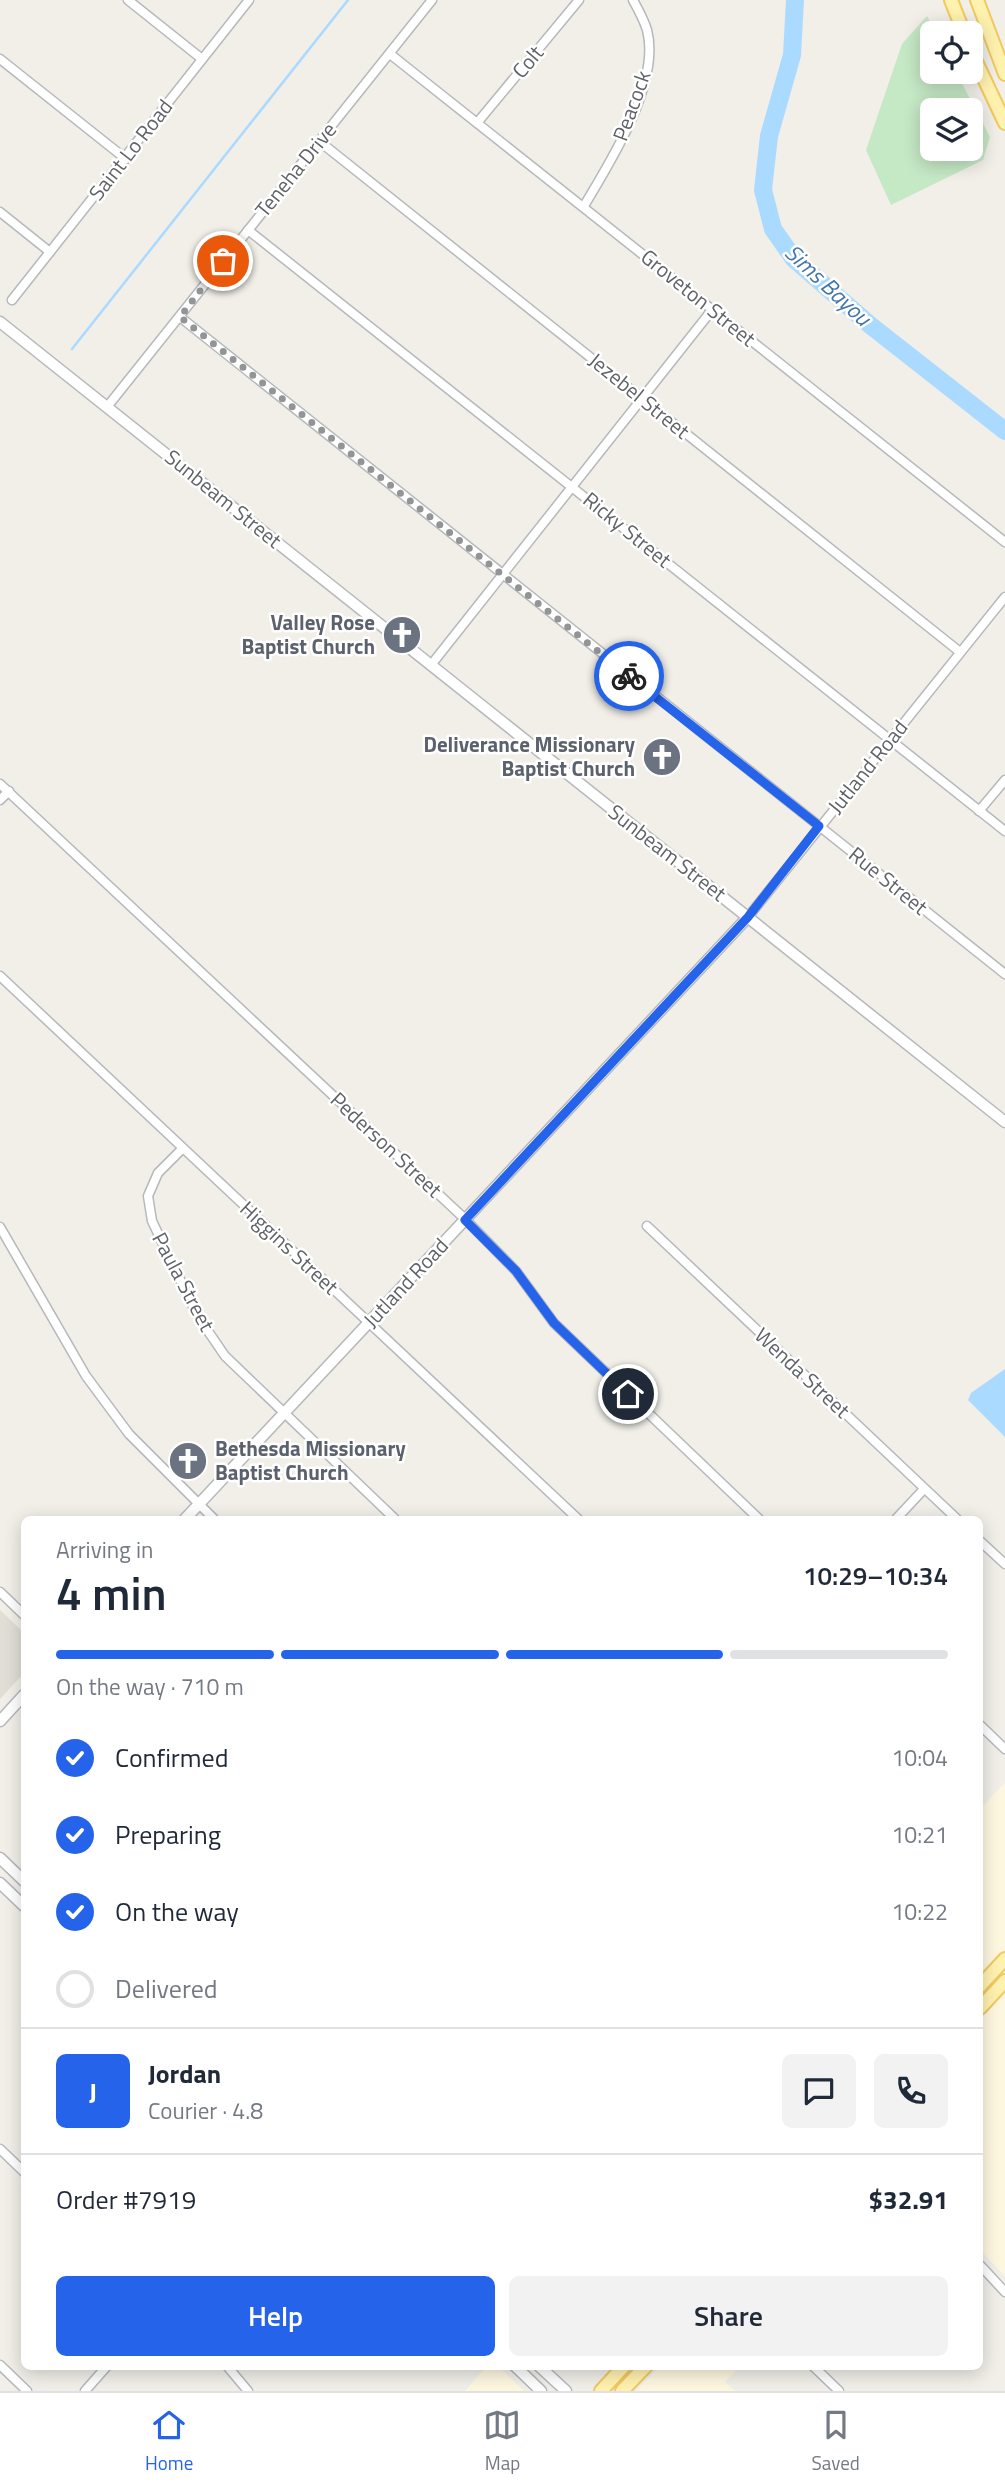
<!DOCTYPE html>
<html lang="en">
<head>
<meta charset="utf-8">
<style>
	:root { --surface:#fff; --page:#f2f2f3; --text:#1f2937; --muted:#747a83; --line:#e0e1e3; --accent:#2563eb }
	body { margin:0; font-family:"Titillium Web",sans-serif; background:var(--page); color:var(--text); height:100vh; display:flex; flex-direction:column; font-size:26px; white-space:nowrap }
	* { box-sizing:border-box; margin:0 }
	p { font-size:23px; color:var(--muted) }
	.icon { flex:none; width:38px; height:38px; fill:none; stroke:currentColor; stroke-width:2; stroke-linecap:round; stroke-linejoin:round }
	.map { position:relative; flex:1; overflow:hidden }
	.panel { position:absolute; left:21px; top:1516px; width:962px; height:854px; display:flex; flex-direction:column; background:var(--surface); border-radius:10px; box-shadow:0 4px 18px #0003 }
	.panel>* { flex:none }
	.fabs { position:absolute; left:920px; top:21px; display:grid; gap:14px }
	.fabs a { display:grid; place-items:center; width:63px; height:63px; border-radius:10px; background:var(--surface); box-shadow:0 4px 18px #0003; font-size:35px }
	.pin { position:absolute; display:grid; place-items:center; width:60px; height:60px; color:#fff; margin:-30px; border:4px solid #fff; border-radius:50%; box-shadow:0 2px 7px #0007 }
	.courier { position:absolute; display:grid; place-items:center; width:70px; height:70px; margin:-35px; border:5px solid #2563eb; border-radius:50%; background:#fff; color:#222; box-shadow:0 2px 9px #0007 }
	.overview em { font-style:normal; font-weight:600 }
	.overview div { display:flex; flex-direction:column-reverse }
	.overview { display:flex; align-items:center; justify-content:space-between; height:119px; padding:0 35px }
	h1 { font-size:46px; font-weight:600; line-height:52px }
	.bar { display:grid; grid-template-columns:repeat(4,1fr); gap:10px 7px; align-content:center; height:84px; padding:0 35px }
	.bar i { height:9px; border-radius:5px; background:var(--line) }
	.bar .active { background:var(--accent) }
	.bar p { grid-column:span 4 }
	.line { display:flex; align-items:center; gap:18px; padding:0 35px; border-top:2px solid var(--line) }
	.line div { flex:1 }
	.round { display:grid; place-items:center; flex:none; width:74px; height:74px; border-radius:10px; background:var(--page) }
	ol { padding:0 35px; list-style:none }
	li { display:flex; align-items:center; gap:21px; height:77px }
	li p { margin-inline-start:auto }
	li .icon { padding:7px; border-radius:50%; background:var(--accent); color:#fff; stroke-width:4 }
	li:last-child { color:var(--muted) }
	li i { width:38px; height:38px; border:4px solid var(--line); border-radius:50% }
	.button { display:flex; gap:14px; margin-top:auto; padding:14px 35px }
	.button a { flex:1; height:80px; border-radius:10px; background:var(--accent); color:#fff; font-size:28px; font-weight:600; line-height:80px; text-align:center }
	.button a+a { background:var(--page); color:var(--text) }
	.tabs { display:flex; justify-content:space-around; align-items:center; height:98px; border-top:2px solid var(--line); background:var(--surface); font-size:19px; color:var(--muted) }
	.tabs a { display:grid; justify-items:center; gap:4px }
	.tabs .active { color:var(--accent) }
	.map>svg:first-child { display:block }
</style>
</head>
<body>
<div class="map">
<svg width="1005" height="2391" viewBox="0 0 1005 2391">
	<rect width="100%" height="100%" fill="#f1efe8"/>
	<g fill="#fef7e0">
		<path d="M1005 1783V2276L980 2250V1809Z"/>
		<path d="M487 2366H498L524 2391H465Z"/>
		<path d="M660 2366H740L725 2382 735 2391H636Z"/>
	</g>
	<path fill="#e1ded6" d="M0 1610 24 1633V1673L0 1699Z"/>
	<path fill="#c5e8c5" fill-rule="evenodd" d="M927 16 936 33H933V72H956L990 137 983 160 891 205 866 150 902 44ZM933 110H971V149H933Z"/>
	<path fill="#aadaff" d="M1005 1369V1437L968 1400 971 1393Z"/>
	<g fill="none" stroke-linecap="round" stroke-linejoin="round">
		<path stroke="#aadaff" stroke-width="2.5" d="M72 349 348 0"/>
		<path stroke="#aadaff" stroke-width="18" d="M795 0 792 55 769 136 763 190 773 229 794 259 870 325 1005 431"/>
		<g stroke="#b5b8bc" stroke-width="11">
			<g id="minor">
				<path d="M128 0 202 59"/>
				<path d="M390 54 1005 542"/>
				<path d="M0 59 126 159"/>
				<path d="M477 123 579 0"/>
				<path d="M319 141 960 652"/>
				<path d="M584 206C610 162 661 83 647 30 644 20 638 9 633 0"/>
				<path d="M0 212 50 252"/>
				<path d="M248 230 1005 831"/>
				<path d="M12 300 249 0"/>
				<path d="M180 317 1005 974"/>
				<path d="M107 407 432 0"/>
				<path d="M431 665 712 310"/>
				<path d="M0 784 465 1219 516 1271 554 1323 759 1519"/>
				<path d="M0 800 9 791"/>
				<path d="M979 811 1005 780"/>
				<path d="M748 917 1005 597"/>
				<path d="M0 976 578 1519"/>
				<path d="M182 1149 158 1173 148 1196 152 1221 197 1315 225 1356 395 1519"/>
				<path d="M647 1226 957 1519"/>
				<path d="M0 1227 86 1376 129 1434 214 1519"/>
				<path d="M896 1519 924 1489"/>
				<path d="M980 1541 1005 1564"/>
				<path d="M0 1592 24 1615"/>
				<path d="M980 1725 1005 1749"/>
				<path d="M0 2149 24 2172"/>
				<path d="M980 2265 1005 2292"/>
				<path d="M0 2365 27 2391"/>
				<path d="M227 2366 248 2391"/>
				<path d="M813 2366 839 2391"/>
				<path d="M85 2391 107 2366"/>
			</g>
		</g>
		<g stroke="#b5b8bc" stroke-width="13">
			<g id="tertiary">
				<path d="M0 322 1005 1122"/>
				<path d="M185 1519 748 917"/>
				<path d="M0 1721 24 1695"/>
				<path d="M0 1858 24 1881"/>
				<path d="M0 1883 24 1906"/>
				<path d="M515 2366 541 2391"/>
				<path d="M539 2366 566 2391"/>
			</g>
		</g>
		<g stroke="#f2c960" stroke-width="16">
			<g id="primary">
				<path d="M951 0 964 33"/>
				<path d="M977 0 1005 74"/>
				<path d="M971 51 1005 123"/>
				<path d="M980 1986 1005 1959"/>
				<path d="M980 2008 1005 1981"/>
				<path d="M601 2391 624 2366"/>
				<path d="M622 2391 646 2366"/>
			</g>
		</g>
		<use href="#minor" stroke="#fff" stroke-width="8"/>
		<use href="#tertiary" stroke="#fff" stroke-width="10"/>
		<use href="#primary" stroke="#fff2af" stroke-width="12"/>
	</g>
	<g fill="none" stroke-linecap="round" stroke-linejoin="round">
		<path stroke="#929495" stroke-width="7" stroke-dasharray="0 12.6" d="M223 261 180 317 629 676"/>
		<path stroke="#2563eb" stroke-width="9" d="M628 1394 554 1323 516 1271 465 1220 748 917 819 826 629 676"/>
	</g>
	<defs>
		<g id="church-disc" transform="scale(2.0125)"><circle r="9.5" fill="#6b7280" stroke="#fff"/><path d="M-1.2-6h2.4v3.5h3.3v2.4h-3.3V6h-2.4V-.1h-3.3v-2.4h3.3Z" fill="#fff"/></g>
	</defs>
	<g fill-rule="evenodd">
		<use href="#church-disc" x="402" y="635"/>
		<use href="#church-disc" x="662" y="757"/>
		<use href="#church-disc" x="188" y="1461"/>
	</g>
	<g text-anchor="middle" stroke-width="5" stroke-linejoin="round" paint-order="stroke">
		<g font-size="21" fill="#5f6368" stroke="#fff">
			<text transform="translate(528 62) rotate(-50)" y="7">Colt</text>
			<text transform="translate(632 106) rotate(-70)" y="7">Peacock</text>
			<text transform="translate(131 150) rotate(-52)" y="7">Saint Lo Road</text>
			<text transform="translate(296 170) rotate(-51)" y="7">Teneha Drive</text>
			<text transform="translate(698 298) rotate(39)" y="7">Groveton Street</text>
			<text transform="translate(639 396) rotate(39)" y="7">Jezebel Street</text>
			<text transform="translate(223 499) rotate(39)" y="7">Sunbeam Street</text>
			<text transform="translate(627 530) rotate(39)" y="7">Ricky Street</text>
			<text transform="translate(868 767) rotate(-51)" y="7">Jutland Road</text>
			<text transform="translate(667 853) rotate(38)" y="7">Sunbeam Street</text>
			<text transform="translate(888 881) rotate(39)" y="7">Rue Street</text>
			<text transform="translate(386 1145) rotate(43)" y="7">Pederson Street</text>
			<text transform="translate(289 1248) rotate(43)" y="7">Higgins Street</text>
			<text transform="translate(183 1282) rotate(62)" y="7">Paula Street</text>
			<text transform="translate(406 1283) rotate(-47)" y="7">Jutland Road</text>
			<text transform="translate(802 1373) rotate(43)" y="7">Wenda Street</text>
		</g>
		<g font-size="21" font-weight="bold" fill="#5b616d" stroke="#fff" text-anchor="end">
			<text x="375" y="630">Valley Rose<tspan x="375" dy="24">Baptist Church</tspan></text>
			<text x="635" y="752">Deliverance Missionary<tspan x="635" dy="24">Baptist Church</tspan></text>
			<text x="215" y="1456" text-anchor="start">Bethesda Missionary<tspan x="215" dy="24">Baptist Church</tspan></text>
		</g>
		<g font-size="23" font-style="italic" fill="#4174aa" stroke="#fff">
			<text transform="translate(828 285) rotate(43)" y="8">Sims Bayou</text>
		</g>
	</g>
</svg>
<div class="fabs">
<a><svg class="icon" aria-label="locate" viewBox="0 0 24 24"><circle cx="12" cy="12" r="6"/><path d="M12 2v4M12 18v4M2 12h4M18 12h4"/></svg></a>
<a><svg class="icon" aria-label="layers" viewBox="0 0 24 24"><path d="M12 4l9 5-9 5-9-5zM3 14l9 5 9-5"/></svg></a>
</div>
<div class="pin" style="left:223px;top:261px;background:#ea580c"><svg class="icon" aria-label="bag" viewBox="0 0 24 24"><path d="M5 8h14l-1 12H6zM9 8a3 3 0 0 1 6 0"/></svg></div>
<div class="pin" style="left:628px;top:1394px;background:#1f2937"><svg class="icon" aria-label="home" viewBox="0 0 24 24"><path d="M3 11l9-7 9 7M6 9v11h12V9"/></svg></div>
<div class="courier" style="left:629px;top:676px"><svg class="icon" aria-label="bike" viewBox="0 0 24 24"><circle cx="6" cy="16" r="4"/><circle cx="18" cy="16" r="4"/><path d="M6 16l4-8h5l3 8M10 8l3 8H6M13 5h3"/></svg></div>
<section class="panel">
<div class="overview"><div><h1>4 min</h1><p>Arriving in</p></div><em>10:29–10:34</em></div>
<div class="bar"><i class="active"></i><i class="active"></i><i class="active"></i><i></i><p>On the way · 710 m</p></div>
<ol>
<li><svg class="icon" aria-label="check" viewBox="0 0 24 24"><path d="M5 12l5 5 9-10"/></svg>Confirmed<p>10:04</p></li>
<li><svg class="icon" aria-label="check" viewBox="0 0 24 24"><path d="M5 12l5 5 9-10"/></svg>Preparing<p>10:21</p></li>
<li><svg class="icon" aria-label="check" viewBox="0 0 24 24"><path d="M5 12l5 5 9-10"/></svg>On the way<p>10:22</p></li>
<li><i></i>Delivered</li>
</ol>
<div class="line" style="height:126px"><b class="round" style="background:var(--accent);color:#fff">J</b><div><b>Jordan</b><p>Courier · 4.8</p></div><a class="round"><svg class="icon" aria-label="chat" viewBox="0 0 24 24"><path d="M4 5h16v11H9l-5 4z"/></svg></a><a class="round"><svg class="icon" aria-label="phone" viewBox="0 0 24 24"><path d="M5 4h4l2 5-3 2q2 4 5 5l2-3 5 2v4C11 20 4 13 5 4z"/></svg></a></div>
<div class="line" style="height:91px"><div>Order #7919</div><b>$32.91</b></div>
<div class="button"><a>Help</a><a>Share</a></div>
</section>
</div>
<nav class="tabs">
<a class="active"><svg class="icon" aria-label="home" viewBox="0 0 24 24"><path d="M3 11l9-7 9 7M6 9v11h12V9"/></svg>Home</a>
<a><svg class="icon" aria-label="map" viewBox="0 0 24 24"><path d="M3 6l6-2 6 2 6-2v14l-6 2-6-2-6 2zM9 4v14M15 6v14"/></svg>Map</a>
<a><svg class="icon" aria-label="saved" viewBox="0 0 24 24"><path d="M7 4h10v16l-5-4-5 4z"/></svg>Saved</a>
</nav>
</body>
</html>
